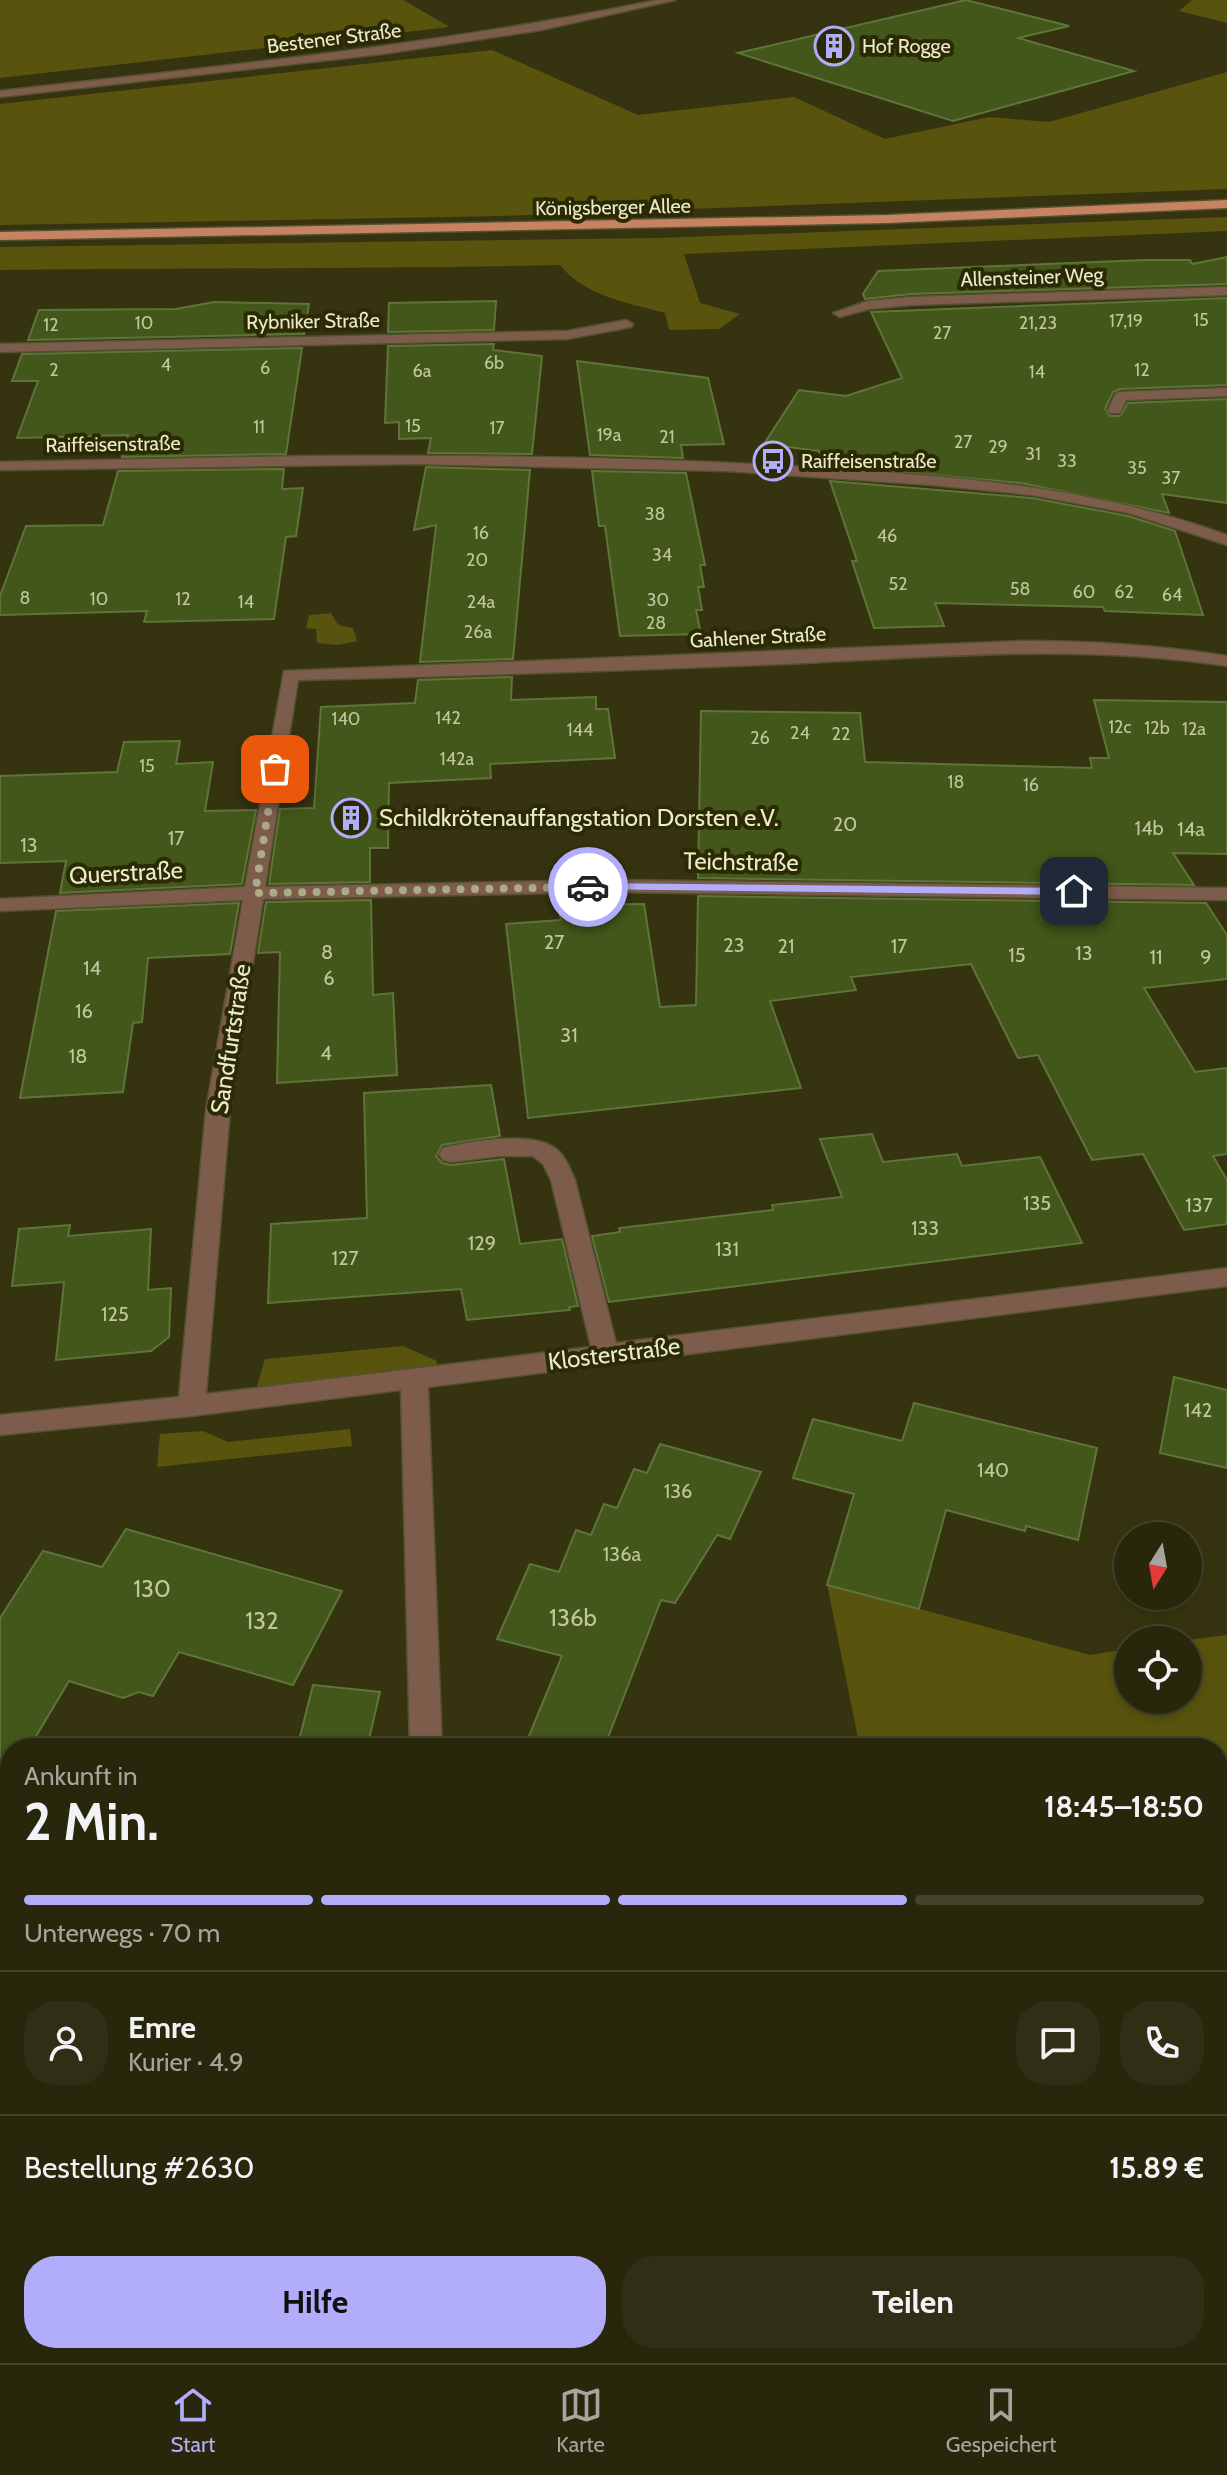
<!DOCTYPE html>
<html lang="de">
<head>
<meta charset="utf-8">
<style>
	:root { --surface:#28270c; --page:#302f15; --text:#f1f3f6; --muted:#a5a59d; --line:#44442d; --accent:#b2adfa }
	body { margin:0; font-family:Cabin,sans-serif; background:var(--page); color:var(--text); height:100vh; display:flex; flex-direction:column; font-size:30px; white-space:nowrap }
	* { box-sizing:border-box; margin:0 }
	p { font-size:26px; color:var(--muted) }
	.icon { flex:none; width:44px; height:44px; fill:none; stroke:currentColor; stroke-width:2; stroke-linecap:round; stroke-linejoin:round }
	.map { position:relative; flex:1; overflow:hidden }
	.details { position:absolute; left:0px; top:1738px; width:1228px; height:626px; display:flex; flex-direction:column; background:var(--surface); border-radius:32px 32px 0 0; box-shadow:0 4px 12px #0003,0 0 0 2px var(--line) }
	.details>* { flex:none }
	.needle { width:52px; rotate:191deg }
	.fabs { position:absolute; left:1114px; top:1522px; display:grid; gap:16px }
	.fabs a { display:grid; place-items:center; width:88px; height:88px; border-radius:50%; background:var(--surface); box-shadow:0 4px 12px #0003,0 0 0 2px var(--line); font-size:40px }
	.pin { position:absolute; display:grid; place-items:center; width:68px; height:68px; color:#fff; margin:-34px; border-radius:16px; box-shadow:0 4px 12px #0006 }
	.courier { position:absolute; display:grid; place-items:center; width:80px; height:80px; margin:-40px; border:6px solid #b2adfa; border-radius:50%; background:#fff; color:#222; box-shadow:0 2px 10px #0007 }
	.overview em { font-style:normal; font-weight:700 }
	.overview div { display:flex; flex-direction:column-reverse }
	.overview { display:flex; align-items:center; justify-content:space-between; height:136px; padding:0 24px }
	h1 { font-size:52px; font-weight:700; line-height:60px }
	.bar { display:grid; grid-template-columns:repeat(4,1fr); gap:12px 8px; align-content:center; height:96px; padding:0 24px }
	.bar i { height:10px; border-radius:6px; background:var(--line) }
	.bar .on { background:var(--accent) }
	.bar p { grid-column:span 4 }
	.line { display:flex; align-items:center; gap:20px; padding:0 24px; border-top:2px solid var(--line) }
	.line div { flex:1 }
	.round { display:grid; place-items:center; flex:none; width:84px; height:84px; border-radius:32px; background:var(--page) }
	.cta { display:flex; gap:16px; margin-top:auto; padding:16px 24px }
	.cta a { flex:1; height:92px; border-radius:32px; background:var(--accent); color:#111; font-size:32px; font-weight:700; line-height:92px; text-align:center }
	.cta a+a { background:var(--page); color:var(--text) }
	.tabs { display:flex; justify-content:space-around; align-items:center; height:112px; border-top:2px solid var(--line); background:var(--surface); font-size:22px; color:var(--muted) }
	.tabs a { display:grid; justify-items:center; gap:4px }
	.tabs .on { color:var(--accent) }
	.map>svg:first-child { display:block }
</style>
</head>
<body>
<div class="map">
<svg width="1227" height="2363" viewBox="0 0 1227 2363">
	<rect width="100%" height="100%" fill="#363410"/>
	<g fill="#58540e">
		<path d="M0 0H403L450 27 0 78Z"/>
		<path d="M1192 0H1227V23L1179 11Z"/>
		<path d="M492 50 638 115 794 97 885 139 989 117 1049 122 1227 72V189L501 216 0 225V104Z"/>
		<path d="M1227 217V231L684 254 700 303 740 314 719 329 669 330 665 313C629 303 584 296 560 265 373 269 187 268 0 270V247L657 238Z"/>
		<path d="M331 613 338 625 353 628 357 641 338 645 317 643 316 629 306 628 309 615Z"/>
		<path d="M403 1346 437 1361 436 1371 255 1393 265 1359Z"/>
		<path d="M350 1429 352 1446 157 1467 160 1434 203 1431 228 1442Z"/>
		<path d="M827 1584 1090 1655 1128 1649V1700H1188V1640L1227 1635V2363H0V2073L10 2072V2354H1218V1748H860Z"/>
	</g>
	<path fill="#1c5440" stroke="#5a8169" stroke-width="2" d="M10 1865V2038L0 2039V1873Z"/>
	<g fill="#425719" stroke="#5e7439" stroke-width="2">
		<path d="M966 0 1069 26 1018 38 1134 71 953 121 738 53Z"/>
		<path d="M1227 257V284L911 294 865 299 863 294 878 271 1145 260H1190L1192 264Z"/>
		<path d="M1227 298V385L1120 389 1113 392 1105 409 1110 416H1120L1128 403 1227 399V503L1162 494 1169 513 1021 483 824 465 819 451 764 444 799 390 846 396 902 378 871 312Z"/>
		<path d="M496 301 494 330 388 332 389 303Z"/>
		<path d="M214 302 309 304 304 334 28 340 39 310 176 309Z"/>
		<path d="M494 344 493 350 542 356 532 454 428 453 431 438 399 439V422L385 423 388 346Z"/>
		<path d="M302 348 286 454 122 457 128 435 17 438 38 381H12L22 354Z"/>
		<path d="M577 361 708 378 724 444 681 445 683 458 590 455Z"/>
		<path d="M426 467 530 470 513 659 420 662 436 525 414 530Z"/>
		<path d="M284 469 282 489 303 488 296 536 286 537 274 619 144 622 147 611 0 615V596L26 526 103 525 118 471Z"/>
		<path d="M592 471 686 473 705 565H700L704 587H698L702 610H696L701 634 620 636 605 526H599Z"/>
		<path d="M830 481 1032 498 1128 516 1175 531 1203 615 1105 611 1103 607 935 603 944 626 874 628 852 561H857Z"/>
		<path d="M512 677 511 700 596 697V709H608L615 758 490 764 491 778 389 783 388 848H370V882L269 884 280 809 314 808 321 707 415 703 418 680Z"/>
		<path d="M1094 700 1227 702V854L1173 853 1194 885 698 878 701 711 860 713 865 762 1092 768 1090 758H1109Z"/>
		<path d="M180 741 176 764 213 762 205 811 256 810 242 884 60 893 66 861 0 863V776L117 772 124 742Z"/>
		<path d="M698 896 1206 903 1227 935V979L1144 988 1195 1072 1227 1068V1154L1213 1156 1227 1180V1224L1184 1230 1143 1154 1092 1160 1038 1055 1018 1058 971 964 851 977 856 990 770 1001 801 1088 528 1118 506 924 561 920 558 905 644 904 660 1007 696 1005Z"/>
		<path d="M371 900 373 995 393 993 397 1075 277 1083 280 952 258 953 266 902Z"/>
		<path d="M239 903 230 954 148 958 142 1022 133 1023 123 1092 20 1098 56 911Z"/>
		<path d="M491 1085 500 1136 442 1145 436 1156 442 1163 451 1165 504 1159 520 1244 562 1239 578 1306 569 1307 570 1310 467 1320 461 1289 268 1303 271 1224 367 1218 364 1093Z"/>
		<path d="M872 1134 883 1162 957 1154 962 1166 1040 1157 1082 1243 609 1302 592 1236 620 1232 619 1228 773 1210 772 1205 842 1197 820 1139Z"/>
		<path d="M70 1225 68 1236 151 1229 148 1290 171 1288 169 1337 151 1351 56 1360 64 1282 12 1286 19 1229Z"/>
		<path d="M1174 1377 1227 1390V1468L1160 1453Z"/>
		<path d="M914 1403 1097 1448 1078 1540 1026 1526 1025 1531 946 1510 919 1609 827 1585 854 1494 793 1478 813 1419 902 1441Z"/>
		<path d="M660 1444 761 1472 730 1539 717 1535 675 1603 661 1600 604 1748H524L562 1656 497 1639 530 1564 559 1572 576 1530 591 1535 604 1504 617 1508 634 1469 647 1473Z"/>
		<path d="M126 1529 342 1591 293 1685 179 1652 153 1696 139 1692 123 1698 69 1681 29 1748H10V1778L0 1795V1618L43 1551 102 1567Z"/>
		<path d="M313 1685 380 1692 367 1748 298 1744Z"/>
	</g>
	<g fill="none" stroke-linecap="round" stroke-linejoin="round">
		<g stroke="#53512e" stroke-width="3">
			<g id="minor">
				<path d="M657 0H675L541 30 382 54 0 97V91C220 66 440 45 657 0Z"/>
				<path d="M1227 287V295L911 305 869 309 840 317 833 313 868 301 911 297Z"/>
				<path d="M626 320 633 324 631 327 567 339 0 352V344L567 331Z"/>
				<path d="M1227 388V396L1126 400 1120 413H1110L1108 410 1116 393 1121 392Z"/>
				<path d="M312 456C478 455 643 457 809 467 951 476 1092 486 1227 535V545L1129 513 1032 495 932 485 727 471 416 464 0 470V462Z"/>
				<path d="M1022 641C1091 641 1159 645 1227 656V666C1086 644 947 656 805 663 636 670 467 676 298 680L265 887 612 880 1227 888V900L612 892 263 899 230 1110 206 1394 591 1347 551 1180 543 1164 533 1156H500L451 1162 443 1160 439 1154 443 1148C469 1141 531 1131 555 1148 565 1155 570 1169 575 1180L616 1343 1227 1268V1286L428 1387 442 1748H410L401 1390 192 1416 0 1435V1415L179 1397 206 1110 243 900 0 911V899L245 887 284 671Z"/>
			</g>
		</g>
		<g stroke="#53512e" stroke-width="3">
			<path id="major" d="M1227 200V208L887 223 0 240V232L887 215Z"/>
		</g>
		<use href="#minor" fill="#7d5c4c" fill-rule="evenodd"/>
		<use href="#major" fill="#c68261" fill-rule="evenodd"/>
	</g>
	<path fill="#b2adfa" d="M588 883 1074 888 1080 891 1074 895 584 889V884Z"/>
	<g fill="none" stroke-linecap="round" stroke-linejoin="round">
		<path stroke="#acab88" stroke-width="8" stroke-dasharray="0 14.4" d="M275 769 255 893 588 887"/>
	</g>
	<defs>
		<g id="building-ring" transform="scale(2)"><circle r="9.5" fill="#2c2a05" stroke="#b2adfa" stroke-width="1.5"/><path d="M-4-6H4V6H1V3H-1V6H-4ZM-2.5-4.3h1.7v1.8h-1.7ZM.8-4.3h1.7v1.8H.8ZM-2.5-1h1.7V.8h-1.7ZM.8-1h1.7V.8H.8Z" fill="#b2adfa"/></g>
		<g id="bus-ring" transform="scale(2)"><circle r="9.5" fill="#2c2a05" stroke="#b2adfa" stroke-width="1.5"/><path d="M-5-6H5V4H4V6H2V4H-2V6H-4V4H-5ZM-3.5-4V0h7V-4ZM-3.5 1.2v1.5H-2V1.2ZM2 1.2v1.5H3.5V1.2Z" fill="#b2adfa"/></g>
	</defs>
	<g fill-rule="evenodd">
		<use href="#building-ring" x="834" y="46"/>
		<use href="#bus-ring" x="773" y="461"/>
		<use href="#building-ring" x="351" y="818"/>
	</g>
	<g text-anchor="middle" stroke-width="8" stroke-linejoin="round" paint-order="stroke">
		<g font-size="18" fill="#c1c69d">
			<text x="1201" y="326">15</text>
			<text x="1126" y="327">17,19</text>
			<text x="144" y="329">10</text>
			<text x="1038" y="329">21,23</text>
			<text x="51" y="331">12</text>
			<text x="942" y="339">27</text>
			<text x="494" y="369">6b</text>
			<text x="166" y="371">4</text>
			<text x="265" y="374">6</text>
			<text x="54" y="376">2</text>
			<text x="1142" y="376">12</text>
			<text x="422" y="377">6a</text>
			<text x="1037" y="378">14</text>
			<text x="413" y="432">15</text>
			<text x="259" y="433">11</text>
			<text x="497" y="434">17</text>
			<text x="609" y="441">19a</text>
			<text x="667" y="443">21</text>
			<text x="963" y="448">27</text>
			<text x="998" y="453">29</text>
			<text x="1033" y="460">31</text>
			<text x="1067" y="467">33</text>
			<text x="1137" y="474">35</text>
			<text x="1171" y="484">37</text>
			<text x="655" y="520">38</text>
			<text x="481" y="539">16</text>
			<text x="887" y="542">46</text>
			<text x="662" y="561">34</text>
			<text x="477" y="566">20</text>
			<text x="898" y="590">52</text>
			<text x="1020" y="595">58</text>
			<text x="1084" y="598">60</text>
			<text x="1124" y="598">62</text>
			<text x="1172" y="601">64</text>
			<text x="25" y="604">8</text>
			<text x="99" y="605">10</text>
			<text x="183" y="605">12</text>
			<text x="658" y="606">30</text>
			<text x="246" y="608">14</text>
			<text x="481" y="608">24a</text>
			<text x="656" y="629">28</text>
			<text x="478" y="638">26a</text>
			<text x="448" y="724">142</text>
			<text x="346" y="725">140</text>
			<text x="1120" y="733">12c</text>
			<text x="1157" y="734">12b</text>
			<text x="1194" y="735">12a</text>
			<text x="580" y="736">144</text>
			<text x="800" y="739">24</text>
			<text x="841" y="740">22</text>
			<text x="760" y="744">26</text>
			<text x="457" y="765">142a</text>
			<text x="147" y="772">15</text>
			<text x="956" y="788">18</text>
			<text x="1031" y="791">16</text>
		</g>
		<g font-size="20" fill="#ebebc9" stroke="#2c2a05">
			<text transform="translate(334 38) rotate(-7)" y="7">Bestener Straße</text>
			<text transform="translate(613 207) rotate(-1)" y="7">Königsberger Allee</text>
			<text transform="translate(1032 277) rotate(-2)" y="7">Allensteiner Weg</text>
			<text transform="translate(313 321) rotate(-1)" y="7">Rybniker Straße</text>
			<text transform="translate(113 444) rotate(-1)" y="7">Raiffeisenstraße</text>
			<text transform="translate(758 637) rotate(-3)" y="7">Gahlener Straße</text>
		</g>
		<g font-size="20" fill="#ebebc9" stroke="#2c2a05" text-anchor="start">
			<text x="862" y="53">Hof Rogge</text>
			<text x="801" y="468">Raiffeisenstraße</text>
		</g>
		<g font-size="20" fill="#c1c69d">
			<text x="845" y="831">20</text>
			<text x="1149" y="835">14b</text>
			<text x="1191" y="836">14a</text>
			<text x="176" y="845">17</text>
			<text x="29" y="852">13</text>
			<text x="554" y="949">27</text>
			<text x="734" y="952">23</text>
			<text x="786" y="953">21</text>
			<text x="899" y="953">17</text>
			<text x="327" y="959">8</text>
			<text x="1084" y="960">13</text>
			<text x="1017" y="962">15</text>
			<text x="1156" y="964">11</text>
			<text x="1206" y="964">9</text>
			<text x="92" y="975">14</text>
			<text x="329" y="985">6</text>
			<text x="84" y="1018">16</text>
			<text x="569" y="1042">31</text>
			<text x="326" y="1060">4</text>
			<text x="78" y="1063">18</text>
			<text x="1037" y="1210">135</text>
			<text x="1199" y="1212">137</text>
			<text x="925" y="1235">133</text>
			<text x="482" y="1250">129</text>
			<text x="727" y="1256">131</text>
			<text x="345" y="1265">127</text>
			<text x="115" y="1321">125</text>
			<text x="1198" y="1417">142</text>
			<text x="993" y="1477">140</text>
			<text x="678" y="1498">136</text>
			<text x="622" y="1561">136a</text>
		</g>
		<g font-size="24" fill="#ebebc9" stroke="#2c2a05" text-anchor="start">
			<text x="379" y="826">Schildkrötenauffangstation Dorsten e.V.</text>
		</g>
		<g font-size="24" fill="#ebebc9" stroke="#2c2a05">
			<text transform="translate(741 862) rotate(1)" y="8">Teichstraße</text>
			<text transform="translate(126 873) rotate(-3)" y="8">Querstraße</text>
			<text transform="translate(231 1039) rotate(-81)" y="8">Sandfurtstraße</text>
			<text transform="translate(614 1354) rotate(-7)" y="8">Klosterstraße</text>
		</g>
		<g font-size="24" fill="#c1c69d">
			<text x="152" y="1597">130</text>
			<text x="573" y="1626">136b</text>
			<text x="262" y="1629">132</text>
		</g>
	</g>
</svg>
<div class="fabs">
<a><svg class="needle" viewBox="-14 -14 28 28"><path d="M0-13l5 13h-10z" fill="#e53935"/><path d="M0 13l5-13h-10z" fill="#a5a59d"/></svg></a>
<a><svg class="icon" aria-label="locate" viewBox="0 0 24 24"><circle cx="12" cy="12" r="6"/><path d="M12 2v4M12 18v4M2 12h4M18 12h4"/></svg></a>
</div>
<div class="pin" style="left:275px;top:769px;background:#ea580c"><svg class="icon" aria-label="bag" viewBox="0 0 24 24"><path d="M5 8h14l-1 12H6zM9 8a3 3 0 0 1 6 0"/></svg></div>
<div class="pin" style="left:1074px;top:891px;background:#1f2937"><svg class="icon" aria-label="home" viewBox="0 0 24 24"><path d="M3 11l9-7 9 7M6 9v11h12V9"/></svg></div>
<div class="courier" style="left:588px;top:887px"><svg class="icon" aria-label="car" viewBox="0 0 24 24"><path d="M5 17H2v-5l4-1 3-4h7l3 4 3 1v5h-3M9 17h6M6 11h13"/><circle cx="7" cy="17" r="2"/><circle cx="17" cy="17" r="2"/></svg></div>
<section class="details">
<div class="overview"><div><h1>2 Min.</h1><p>Ankunft in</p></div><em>18:45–18:50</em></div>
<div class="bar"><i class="on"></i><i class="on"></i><i class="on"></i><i></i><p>Unterwegs · 70 m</p></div>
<div class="line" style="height:144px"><a class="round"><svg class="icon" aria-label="person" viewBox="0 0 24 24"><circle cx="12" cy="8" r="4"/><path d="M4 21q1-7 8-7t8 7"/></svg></a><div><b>Emre</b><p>Kurier · 4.9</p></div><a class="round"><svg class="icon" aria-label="chat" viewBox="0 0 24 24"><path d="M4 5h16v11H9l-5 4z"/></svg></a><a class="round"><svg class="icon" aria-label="phone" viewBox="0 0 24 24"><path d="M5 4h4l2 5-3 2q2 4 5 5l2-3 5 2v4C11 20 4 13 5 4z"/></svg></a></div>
<div class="line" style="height:104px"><div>Bestellung #2630</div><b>15.89 €</b></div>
<div class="cta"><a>Hilfe</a><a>Teilen</a></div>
</section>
</div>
<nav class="tabs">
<a class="on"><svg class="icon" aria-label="home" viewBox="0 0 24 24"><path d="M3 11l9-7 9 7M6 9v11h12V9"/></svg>Start</a>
<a><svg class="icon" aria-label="map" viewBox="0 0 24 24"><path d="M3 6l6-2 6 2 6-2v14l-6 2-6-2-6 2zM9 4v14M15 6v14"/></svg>Karte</a>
<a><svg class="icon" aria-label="saved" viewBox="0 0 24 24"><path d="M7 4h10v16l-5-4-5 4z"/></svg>Gespeichert</a>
</nav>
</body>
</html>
